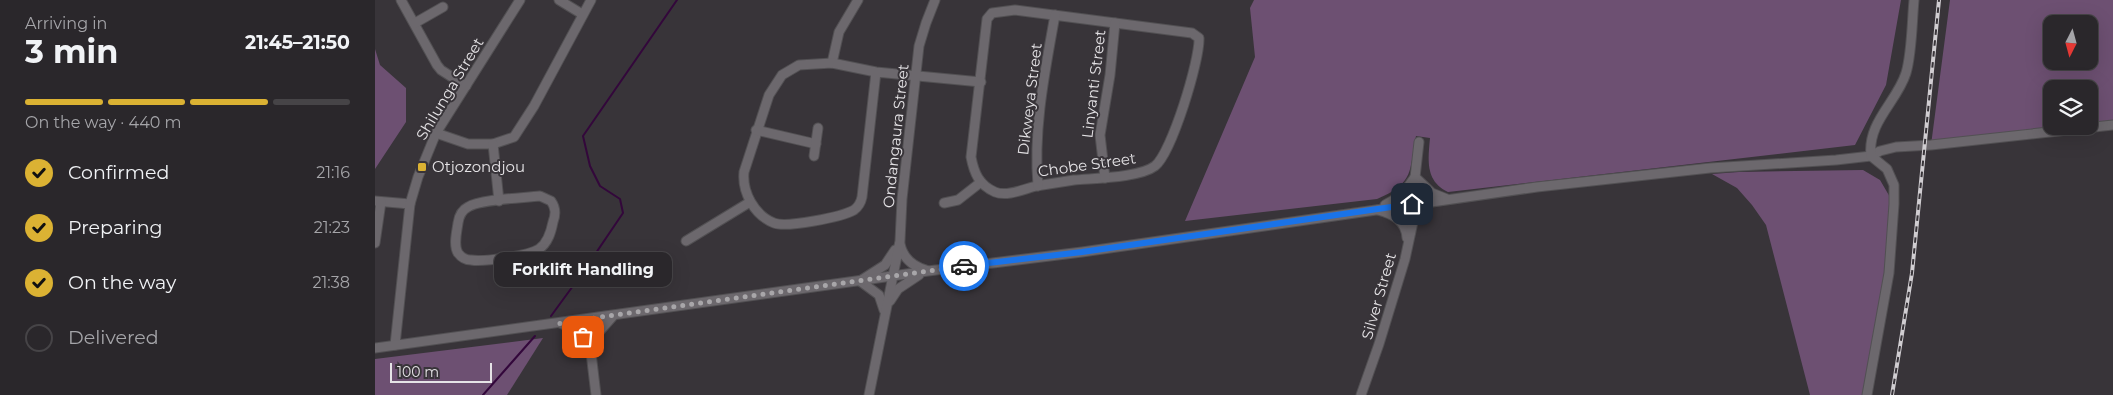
<!DOCTYPE html>
<html lang="en">
<head>
<meta charset="utf-8">
<style>
	:root { --surface:#2a272b; --page:#322f33; --text:#f1f3f6; --muted:#a5a5a9; --line:#464447; --accent:#dbb233 }
	body { margin:0; font-family:Montserrat,sans-serif; background:var(--page); color:var(--text); height:100vh; display:flex; flex-direction:column; font-size:19px; white-space:nowrap }
	* { box-sizing:border-box; margin:0 }
	p { font-size:16px; color:var(--muted) }
	.icon { flex:none; width:28px; height:28px; fill:none; stroke:currentColor; stroke-width:2; stroke-linecap:round; stroke-linejoin:round }
	.map { position:relative; flex:1; overflow:hidden }
	.sheet { display:flex; flex-direction:column; background:var(--surface); width:375px }
	.sheet>* { flex:none }
	.needle { width:32px; rotate:186deg }
	.fabs { position:absolute; left:1668px; top:15px; display:grid; gap:10px }
	.fabs a { display:grid; place-items:center; width:55px; height:55px; border-radius:10px; background:var(--surface); box-shadow:0 5px 20px #0002,0 0 0 1px var(--line); font-size:25px }
	.scale { position:absolute; left:15px; bottom:12px; width:102px; box-sizing:border-box; padding-left:5px; border:2px solid #e5e3e6; border-top:0; font-size:14px; line-height:18px; white-space:nowrap; color:#e5e3e6; -webkit-text-stroke:4px #383439; paint-order:stroke }
	.pin { position:absolute; display:grid; place-items:center; width:42px; height:42px; color:#fff; margin:-21px; border-radius:10px; box-shadow:0 2px 8px #0006 }
	.courier { position:absolute; display:grid; place-items:center; width:50px; height:50px; margin:-25px; border:4px solid #1a73e8; border-radius:50%; background:#fff; color:#222; box-shadow:0 1px 6px #0007 }
	.bubble { position:absolute; height:35px; border-radius:10px; background:var(--surface); box-shadow:0 5px 20px #0002,0 0 0 1px var(--line); font-size:16px; font-weight:700; line-height:35px; text-align:center }
	.summary em { font-style:normal; font-weight:700 }
	.summary div { display:flex; flex-direction:column-reverse }
	.summary { display:flex; align-items:center; justify-content:space-between; height:85px; padding:0 25px }
	h1 { font-size:32px; font-weight:700; line-height:38px }
	.bar { display:grid; grid-template-columns:repeat(4,1fr); gap:8px 5px; align-content:center; height:60px; padding:0 25px }
	.bar i { height:6px; border-radius:4px; background:var(--line) }
	.bar .active { background:var(--accent) }
	.bar p { grid-column:span 4 }
	ol { padding:0 25px; list-style:none }
	li { display:flex; align-items:center; gap:15px; height:55px }
	li p { margin-inline-start:auto }
	li .icon { padding:5px; border-radius:50%; background:var(--accent); color:#111; stroke-width:4 }
	li:last-child { color:var(--muted) }
	li i { width:28px; height:28px; border:2px solid var(--line); border-radius:50% }
	main { display:flex; flex:1; min-height:0 }
	.map>svg:first-child { display:block }
</style>
</head>
<body>
<main>
<section class="sheet">
<div class="summary"><div><h1>3 min</h1><p>Arriving in</p></div><em>21:45–21:50</em></div>
<div class="bar"><i class="active"></i><i class="active"></i><i class="active"></i><i></i><p>On the way · 440 m</p></div>
<ol>
<li><svg class="icon" aria-label="check" viewBox="0 0 24 24"><path d="M5 12l5 5 9-10"/></svg>Confirmed<p>21:16</p></li>
<li><svg class="icon" aria-label="check" viewBox="0 0 24 24"><path d="M5 12l5 5 9-10"/></svg>Preparing<p>21:23</p></li>
<li><svg class="icon" aria-label="check" viewBox="0 0 24 24"><path d="M5 12l5 5 9-10"/></svg>On the way<p>21:38</p></li>
<li><i></i>Delivered</li>
</ol>
</section>
<div class="map">
<svg width="1738" height="395" viewBox="0 0 1738 395">
	<rect width="100%" height="100%" fill="#383439"/>
	<g fill="#6d5072" fill-rule="evenodd">
		<path d="M879 0H1526L1511 85 1480 145 1073 192C1050 181 1053 160 1055 138L1041 136C1034 171 1040 183 1002 199L810 221 880 57 875 8Z"/>
		<path d="M1575 0H1738V125L1556 145ZM1676 24H1714V61H1676ZM1676 89H1714V126H1676Z"/>
		<path d="M0 49 5 65 31 88V122L0 169Z"/>
		<path d="M1488 170 1505 180 1519 204 1514 273 1492 395H1435L1391 225 1377 205 1362 188 1337 174 1364 172Z"/>
		<path d="M168 338 132 395H0V359Z"/>
	</g>
	<g fill="none" stroke-linecap="round" stroke-linejoin="round">
		<g stroke="#33073b" stroke-width="2">
			<path d="M176 316 206 275 248 213 245 199 225 186 215 166 208 136 302 0"/>
			<path d="M108 395 160 336"/>
		</g>
		<g stroke="#525053" stroke-width="11">
			<g id="minor">
				<path d="M26 0 62 65 66 70 91 86"/>
				<path d="M184 0 207 14"/>
				<path d="M640 10 817 33 824 38C825 60 797 152 780 166 764 178 719 178 699 180 686 182 673 184 661 186 649 189 632 197 620 192 604 185 599 173 596 157L612 19 617 13Z"/>
				<path d="M40 23 68 7"/>
				<path d="M457 63 464 32 483 0"/>
				<path d="M501 72 487 197C486 202 483 207 479 210 467 217 411 228 399 223 379 215 367 192 369 172L394 95 407 75 424 65 457 63 501 72 606 82"/>
				<path d="M381 130 441 144"/>
				<path d="M61 133 93 144H118L139 137 159 106 216 0"/>
				<path d="M118 144 124 201"/>
				<path d="M439 156 443 128"/>
				<path d="M730 178 725 135 735 75 740 23"/>
				<path d="M663 186C658 129 670 71 680 15"/>
				<path d="M165 196 176 201C181 208 181 214 178 222 176 232 173 243 164 249 153 256 109 262 96 260 91 260 86 257 83 253 78 245 82 231 83 223 84 216 87 210 93 207 105 199 149 198 165 196Z"/>
				<path d="M0 201 35 204"/>
				<path d="M569 203 583 200 606 182"/>
				<path d="M1010 205 1027 195 1040 177 1057 193 1072 199"/>
				<path d="M1003 210C1018 214 1031 221 1032 238"/>
				<path d="M311 241 375 202"/>
				<path d="M0 243 6 202"/>
				<path d="M525 244C528 258 537 266 551 270"/>
				<path d="M515 301 523 289 544 275"/>
				<path d="M509 310 504 295 485 281 510 265 520 250"/>
				<path d="M212 319 221 395"/>
				<path d="M185 323 198 329 215 340"/>
				<path d="M215 342 238 316"/>
				<path d="M20 345 35 204 43 177 61 133 145 0"/>
				<path d="M0 348 553 271 707 252 1162 187 1335 168 1461 160 1496 156 1505 151 1521 147 1556 145 1738 125"/>
				<path d="M494 395 525 241 527 199 544 46 551 23 560 0"/>
				<path d="M986 395 1004 344 1030 259 1038 222 1037 204 1044 142"/>
				<path d="M1492 395 1514 273 1519 204V185L1512 169 1496 156C1492 122 1522 102 1531 73 1537 53 1537 21 1539 0"/>
			</g>
		</g>
		<use href="#minor" stroke="#6c686d" stroke-width="9"/>
		<g stroke="#d0cdd1" stroke-width="4">
			<path id="rail" d="M1517 395 1537 273 1564 0"/>
		</g>
		<use href="#rail" stroke="#383439" stroke-width="2" stroke-dasharray="5.5" stroke-linecap="butt"/>
	</g>
	<g fill="none" stroke-linecap="round" stroke-linejoin="round">
		<path stroke="#a8a6a9" stroke-width="5" stroke-dasharray="0 9" d="M208 337 198 329 184 323 589 266"/>
		<path stroke="#1a73e8" stroke-width="6" d="M589 266 707 252 1037 204"/>
	</g>
	<rect fill="#dbb233" stroke="#383439" stroke-width="2" x="42" y="162" width="10" height="10" rx="2.5"/>
	<g text-anchor="middle" stroke-width="4" stroke-linejoin="round" paint-order="stroke">
		<g font-size="15" fill="#e5e3e6" stroke="#383439">
			<text transform="translate(719 84) rotate(-83)" y="5">Linyanti Street</text>
			<text transform="translate(75 89) rotate(-59)" y="5">Shilunga Street</text>
			<text transform="translate(655 99) rotate(-83)" y="5">Dikweya Street</text>
			<text transform="translate(521 136) rotate(-84)" y="5">Ondangaura Street</text>
			<text transform="translate(712 165) rotate(-8)" y="5">Chobe Street</text>
			<text transform="translate(1004 296) rotate(-74)" y="5">Silver Street</text>
		</g>
		<g font-size="15" fill="#e5e3e6" stroke="#383439" text-anchor="start">
			<text x="57" y="172">Otjozondjou</text>
		</g>
	</g>
</svg>
<div class="fabs">
<a><svg class="needle" viewBox="-14 -14 28 28"><path d="M0-13l5 13h-10z" fill="#e53935"/><path d="M0 13l5-13h-10z" fill="#a5a5a9"/></svg></a>
<a><svg class="icon" aria-label="layers" viewBox="0 0 24 24"><path d="M12 4l9 5-9 5-9-5zM3 14l9 5 9-5"/></svg></a>
</div>
<div class="scale">100 m</div>
<div class="pin" style="left:208px;top:337px;background:#ea580c"><svg class="icon" aria-label="bag" viewBox="0 0 24 24"><path d="M5 8h14l-1 12H6zM9 8a3 3 0 0 1 6 0"/></svg></div>
<div class="pin" style="left:1037px;top:204px;background:#1f2937"><svg class="icon" aria-label="home" viewBox="0 0 24 24"><path d="M3 11l9-7 9 7M6 9v11h12V9"/></svg></div>
<div class="courier" style="left:589px;top:266px"><svg class="icon" aria-label="car" viewBox="0 0 24 24"><path d="M5 17H2v-5l4-1 3-4h7l3 4 3 1v5h-3M9 17h6M6 11h13"/><circle cx="7" cy="17" r="2"/><circle cx="17" cy="17" r="2"/></svg></div>
<div class="bubble" style="left:119px;top:252px;width:178px">Forklift Handling</div>
</div>
</main>
</body>
</html>
